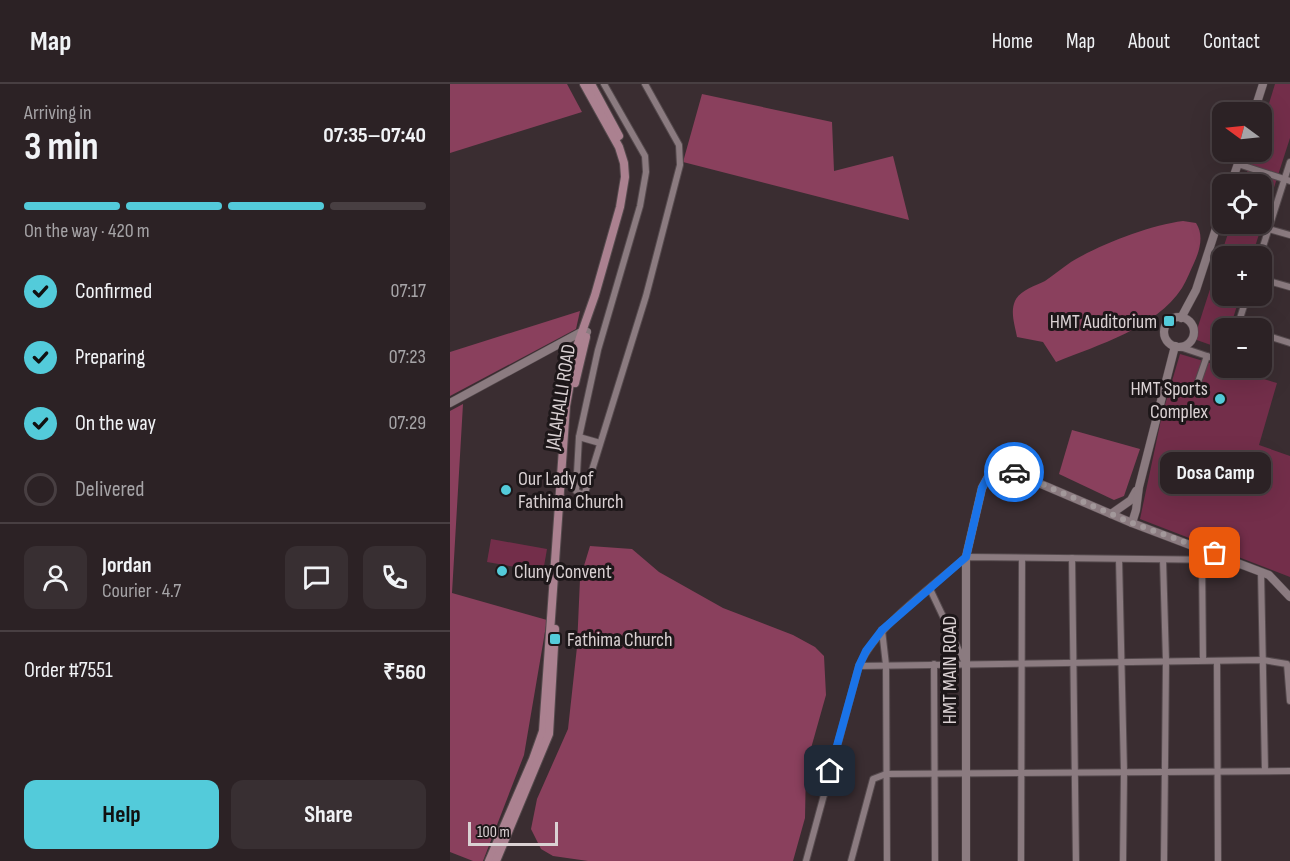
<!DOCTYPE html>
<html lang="en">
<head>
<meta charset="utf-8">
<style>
	:root { --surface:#2c2225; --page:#382f32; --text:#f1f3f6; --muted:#a6a4a7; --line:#483f42; --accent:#53cbda }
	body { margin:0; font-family:"Sofia Sans Condensed",sans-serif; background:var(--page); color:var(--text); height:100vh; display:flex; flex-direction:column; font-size:22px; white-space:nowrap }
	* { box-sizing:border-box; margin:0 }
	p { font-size:20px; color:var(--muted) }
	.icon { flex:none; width:33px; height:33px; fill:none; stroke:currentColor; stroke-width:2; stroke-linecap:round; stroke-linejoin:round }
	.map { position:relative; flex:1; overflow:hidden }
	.details { display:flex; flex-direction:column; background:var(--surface); width:450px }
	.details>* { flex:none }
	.needle { width:39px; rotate:285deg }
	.controls { position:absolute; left:762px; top:18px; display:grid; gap:12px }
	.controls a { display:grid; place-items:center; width:60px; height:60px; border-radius:12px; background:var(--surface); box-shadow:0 6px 24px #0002,0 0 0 2px var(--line); font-size:30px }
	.scale { position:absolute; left:18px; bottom:15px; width:90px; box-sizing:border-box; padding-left:6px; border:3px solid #dad1d3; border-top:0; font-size:16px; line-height:21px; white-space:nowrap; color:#dad1d3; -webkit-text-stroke:4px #1d1719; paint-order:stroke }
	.pin { position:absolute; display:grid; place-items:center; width:51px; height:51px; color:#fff; margin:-26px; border-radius:12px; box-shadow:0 3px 9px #0006 }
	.courier { position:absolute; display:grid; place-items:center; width:60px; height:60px; margin:-30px; border:4px solid #1a73e8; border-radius:50%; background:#fff; color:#222; box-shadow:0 2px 8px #0007 }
	.bubble { position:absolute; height:42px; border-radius:12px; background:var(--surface); box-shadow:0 6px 24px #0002,0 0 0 2px var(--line); font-size:20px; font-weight:700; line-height:42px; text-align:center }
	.headline em { font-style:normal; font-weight:700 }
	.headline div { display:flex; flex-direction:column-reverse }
	.headline { display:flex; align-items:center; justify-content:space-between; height:102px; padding:0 24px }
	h1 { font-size:39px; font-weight:700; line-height:45px }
	.bar { display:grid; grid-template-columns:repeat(4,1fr); gap:9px 6px; align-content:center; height:72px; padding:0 24px }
	.bar i { height:8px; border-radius:4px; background:var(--line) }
	.bar .on { background:var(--accent) }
	.bar p { grid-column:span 4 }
	.line { display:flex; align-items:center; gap:15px; padding:0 24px; border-top:2px solid var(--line) }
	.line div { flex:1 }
	.round { display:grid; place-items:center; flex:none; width:63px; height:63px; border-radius:12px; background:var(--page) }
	ol { padding:0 24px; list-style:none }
	li { display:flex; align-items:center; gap:18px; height:66px }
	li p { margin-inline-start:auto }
	li .icon { padding:6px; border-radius:50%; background:var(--accent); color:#111; stroke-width:4 }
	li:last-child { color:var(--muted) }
	li i { width:33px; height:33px; border:3px solid var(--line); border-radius:50% }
	.action { display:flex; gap:12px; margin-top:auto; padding:12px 24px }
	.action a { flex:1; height:69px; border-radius:12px; background:var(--accent); color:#111; font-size:24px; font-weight:700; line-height:69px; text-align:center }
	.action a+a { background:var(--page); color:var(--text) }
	header { display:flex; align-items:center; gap:36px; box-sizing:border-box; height:84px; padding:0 30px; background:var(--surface); border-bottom:2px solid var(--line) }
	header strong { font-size:28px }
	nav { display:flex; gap:33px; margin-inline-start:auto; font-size:21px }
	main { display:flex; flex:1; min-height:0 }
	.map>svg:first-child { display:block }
</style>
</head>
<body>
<header>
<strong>Map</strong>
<nav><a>Home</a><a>Map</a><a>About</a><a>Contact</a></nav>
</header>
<main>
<section class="details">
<div class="headline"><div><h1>3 min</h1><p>Arriving in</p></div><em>07:35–07:40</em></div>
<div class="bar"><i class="on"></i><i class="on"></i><i class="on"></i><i></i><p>On the way · 420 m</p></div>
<ol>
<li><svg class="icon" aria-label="check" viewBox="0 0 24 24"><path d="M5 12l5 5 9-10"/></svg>Confirmed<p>07:17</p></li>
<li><svg class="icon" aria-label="check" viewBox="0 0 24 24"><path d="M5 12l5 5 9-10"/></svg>Preparing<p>07:23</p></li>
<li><svg class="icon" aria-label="check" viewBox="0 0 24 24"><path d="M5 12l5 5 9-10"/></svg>On the way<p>07:29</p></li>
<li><i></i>Delivered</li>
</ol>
<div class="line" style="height:108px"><a class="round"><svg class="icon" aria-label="person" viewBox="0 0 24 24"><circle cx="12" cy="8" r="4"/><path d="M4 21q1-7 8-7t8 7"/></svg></a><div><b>Jordan</b><p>Courier · 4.7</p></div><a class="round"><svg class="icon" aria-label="chat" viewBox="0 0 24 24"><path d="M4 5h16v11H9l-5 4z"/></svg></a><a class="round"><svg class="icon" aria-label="phone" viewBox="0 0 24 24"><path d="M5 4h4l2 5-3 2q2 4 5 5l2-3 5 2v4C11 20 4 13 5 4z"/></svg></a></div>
<div class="line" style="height:78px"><div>Order #7551</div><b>₹560</b></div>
<div class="action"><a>Help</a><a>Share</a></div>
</section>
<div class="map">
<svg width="840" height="777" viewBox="0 0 840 777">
	<rect width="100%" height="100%" fill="#3a2d31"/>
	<g fill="#732e4a">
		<path d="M825 0H840V54L802 172H772V212H790L780 244H772V265L744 255 781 140H812V100H793L804 68H812V42Z"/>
		<path d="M730 270 827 299 809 361 840 372V493L690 435 712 331Z"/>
		<path d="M41 455 97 465 93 488 37 478Z"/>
	</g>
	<g fill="#8a405d">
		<path d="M0 0H117L132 28 0 69Z"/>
		<path d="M252 10 382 38 384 87 443 72 459 136 233 78Z"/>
		<path d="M733 137 746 139C754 151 750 166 744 179 740 187 737 196 732 204 706 244 648 261 606 278L593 258 567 253C565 242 560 228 565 217 570 206 585 202 595 197 604 191 612 184 621 178 649 161 700 141 733 137Z"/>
		<path d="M130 227 126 245 0 312V268Z"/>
		<path d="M13 320 2 509 97 536 74 671 33 777H23L0 768V327Z"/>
		<path d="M622 346 690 365 674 412 664 416 609 390Z"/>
		<path d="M140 462 182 465 209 488 273 524 343 551 365 563 374 572 376 611 356 682 355 734 343 777H138L103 772 91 765 81 745 87 715 118 645 127 563 130 495Z"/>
	</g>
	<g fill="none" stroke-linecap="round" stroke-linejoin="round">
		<g stroke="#554a4d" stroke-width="8">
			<g id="minor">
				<path d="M154 0 195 72 196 88 190 122 148 266 129 353 126 407 131 410 135 409 139 396 196 212 230 81 229 61 195 0"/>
				<path d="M788 80 840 97"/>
				<path d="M819 145 840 151"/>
				<path d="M810 172 840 78"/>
				<path d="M812 195 840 203"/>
				<path d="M787 244 797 212"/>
				<path d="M812 250 840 259"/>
				<path d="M730 263 772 277"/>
				<path d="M746 304 757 272"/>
				<path d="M129 353 150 359"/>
				<path d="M622 474 626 777"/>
				<path d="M669 475 674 688 673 777"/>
				<path d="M713 476 716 577 714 777"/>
				<path d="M752 476 753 576"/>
				<path d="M811 488 815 687"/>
				<path d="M480 505 515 579"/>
				<path d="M432 546 436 581 437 777"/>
				<path d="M767 577 768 777"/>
				<path d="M484 580 485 777"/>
				<path d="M409 582 813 576 837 580 840 617"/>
				<path d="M356 777 409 582C428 540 481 504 516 473L777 476"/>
				<path d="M401 777 423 695 436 690 840 687"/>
				<path d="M571 777 572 474"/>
			</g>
		</g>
		<g stroke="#554a4d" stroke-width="9">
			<g id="tertiary">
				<path d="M804 28 813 0"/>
				<path d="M781 100 792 68"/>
				<circle cx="729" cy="248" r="15"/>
				<path d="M731 234 746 206 772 126"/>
				<path d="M0 319 133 247 137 248"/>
				<path d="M661 430 681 416 686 407"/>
				<path d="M682 439 686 426 689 403 725 262"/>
				<path d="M516 777V473L532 404 539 391 549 382 682 439 819 491 840 513"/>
			</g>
		</g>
		<g stroke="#554a4d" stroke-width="10">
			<g id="secondary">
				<path d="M141 0 169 52"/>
				<path d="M125 299 136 253"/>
				<path d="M39 777 83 675 93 647 116 322 126 265 145 211 170 123 175 93 174 79 169 63 134 0"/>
				<path d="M46 777 99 650 105 545"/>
			</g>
		</g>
		<use href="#minor" stroke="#8b7b80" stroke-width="6"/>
		<use href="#tertiary" stroke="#8b7b80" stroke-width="8"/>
		<use href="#secondary" stroke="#ab8190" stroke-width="8"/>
	</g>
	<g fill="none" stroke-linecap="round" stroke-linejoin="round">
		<path stroke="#a2989a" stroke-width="6" stroke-dasharray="0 10.8" d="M564 388 682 439 765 469"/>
		<path stroke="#1a73e8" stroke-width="8" d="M380 687 409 582 416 567 432 546 516 473 532 404 539 391 549 382 564 388"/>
	</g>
	<g fill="#53cbda" stroke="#1d1719" stroke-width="2">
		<rect x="713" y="231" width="12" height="12" rx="3"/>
		<circle cx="770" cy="315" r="6"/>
		<circle cx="56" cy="406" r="6"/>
		<circle cx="52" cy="487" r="6"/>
		<rect x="99" y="549" width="12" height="12" rx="3"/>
	</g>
	<g text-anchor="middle" stroke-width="6" stroke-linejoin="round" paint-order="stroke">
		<g font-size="20" fill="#dad1d3" stroke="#1d1719" text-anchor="start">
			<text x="707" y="244" text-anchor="end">HMT Auditorium</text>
			<text x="758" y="311" text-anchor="end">HMT Sports<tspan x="758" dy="23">Complex</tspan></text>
			<text x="68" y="401">Our Lady of<tspan x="68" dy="23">Fathima Church</tspan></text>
			<text x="64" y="494">Cluny Convent</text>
			<text x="117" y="562">Fathima Church</text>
		</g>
		<g font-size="20" fill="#dad1d3" stroke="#1d1719">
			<text transform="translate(110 313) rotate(-81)" y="7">JALAHALLI ROAD</text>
			<text transform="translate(499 586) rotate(-90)" y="7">HMT MAIN ROAD</text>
		</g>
	</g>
</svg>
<div class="controls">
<a><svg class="needle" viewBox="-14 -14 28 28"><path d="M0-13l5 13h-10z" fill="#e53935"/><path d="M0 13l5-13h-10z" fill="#a6a4a7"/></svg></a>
<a><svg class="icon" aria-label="locate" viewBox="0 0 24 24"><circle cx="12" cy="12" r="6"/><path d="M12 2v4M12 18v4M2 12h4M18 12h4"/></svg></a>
<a>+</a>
<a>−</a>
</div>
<div class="scale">100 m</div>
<div class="pin" style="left:765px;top:469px;background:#ea580c"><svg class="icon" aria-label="bag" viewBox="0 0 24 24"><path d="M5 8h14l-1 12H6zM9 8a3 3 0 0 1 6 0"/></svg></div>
<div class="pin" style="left:380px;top:687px;background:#1f2937"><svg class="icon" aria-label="home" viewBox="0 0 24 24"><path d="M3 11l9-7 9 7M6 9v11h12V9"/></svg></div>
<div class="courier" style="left:564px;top:388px"><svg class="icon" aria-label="car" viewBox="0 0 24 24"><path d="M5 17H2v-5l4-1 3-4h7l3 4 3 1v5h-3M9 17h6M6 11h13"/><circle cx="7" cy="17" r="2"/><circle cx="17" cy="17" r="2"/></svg></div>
<div class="bubble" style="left:710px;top:368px;width:111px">Dosa Camp</div>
</div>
</main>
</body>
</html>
